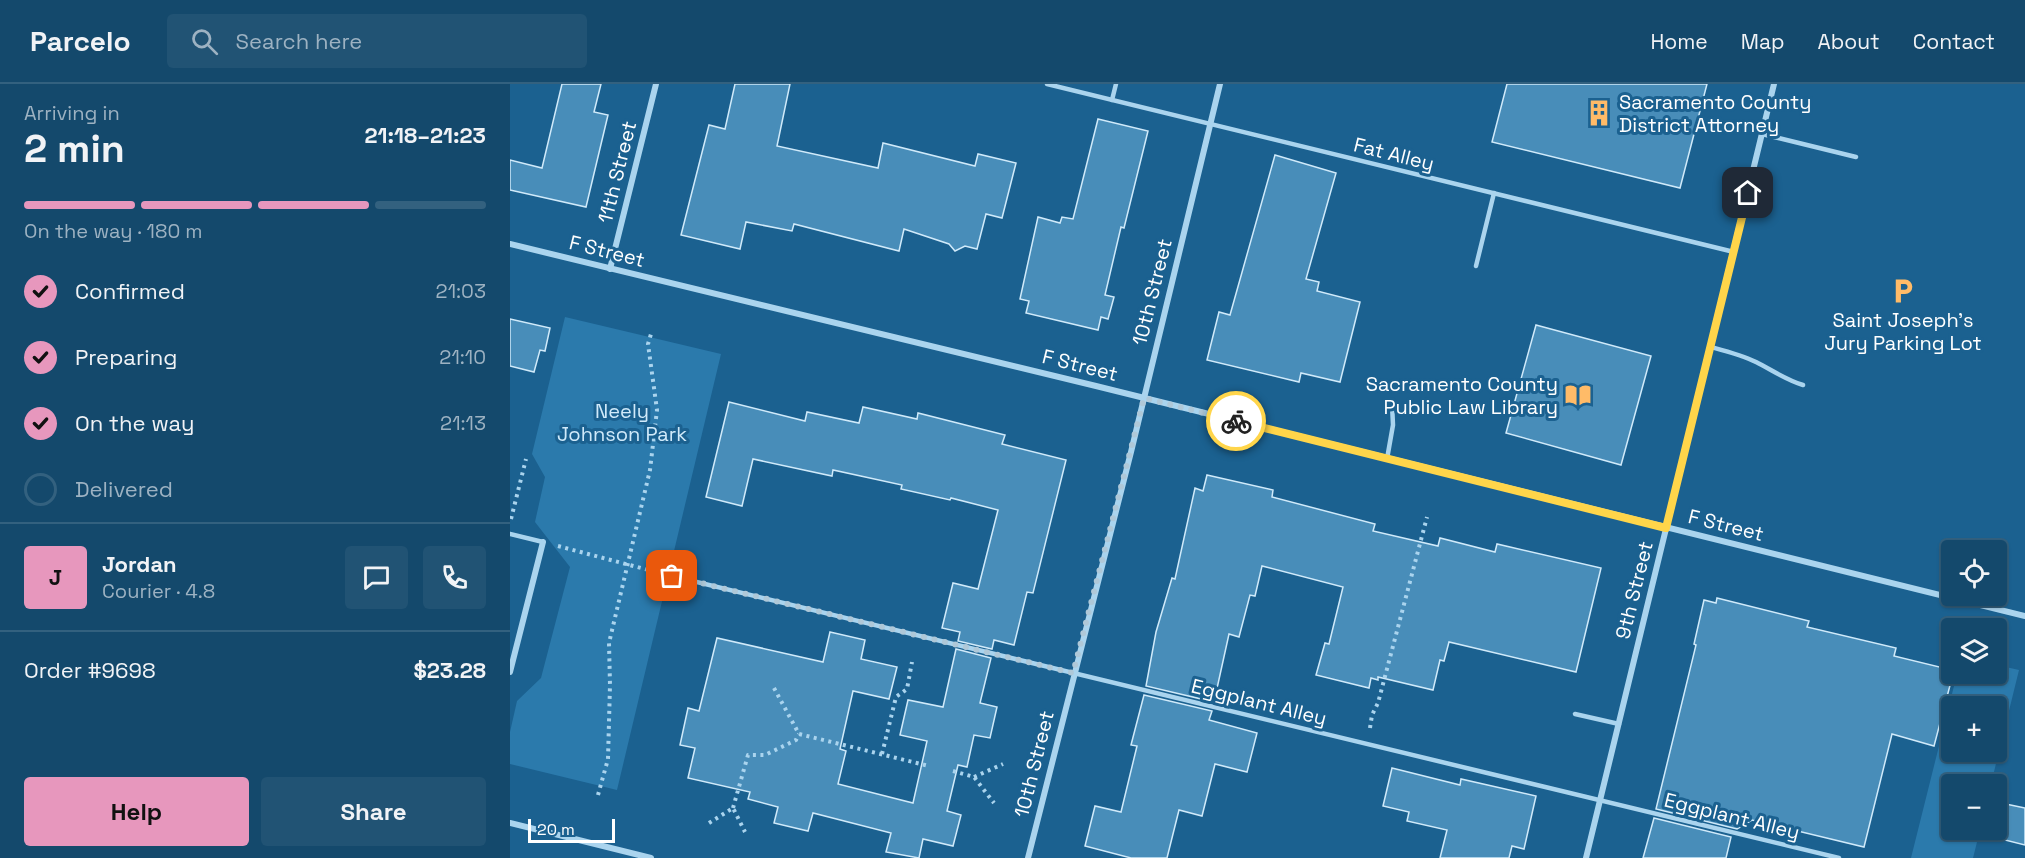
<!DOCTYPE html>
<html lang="en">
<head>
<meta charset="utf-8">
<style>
	:root { --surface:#14496c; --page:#215374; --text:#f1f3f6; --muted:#9db2c2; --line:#33617f; --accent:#e797bd }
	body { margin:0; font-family:"Space Grotesk",sans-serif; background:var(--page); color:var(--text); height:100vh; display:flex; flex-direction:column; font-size:22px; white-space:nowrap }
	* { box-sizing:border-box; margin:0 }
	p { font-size:20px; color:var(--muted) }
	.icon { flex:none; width:33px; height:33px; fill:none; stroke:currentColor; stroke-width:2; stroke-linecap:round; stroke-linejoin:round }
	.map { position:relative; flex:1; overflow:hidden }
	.panel { display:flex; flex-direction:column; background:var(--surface); width:510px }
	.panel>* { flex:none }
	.buttons { position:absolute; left:1431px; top:456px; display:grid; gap:12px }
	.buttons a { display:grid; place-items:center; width:66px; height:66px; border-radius:6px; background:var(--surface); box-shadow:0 2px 4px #0004,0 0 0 2px var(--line); font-size:30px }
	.scale { position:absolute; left:18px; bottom:15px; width:87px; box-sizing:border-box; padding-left:6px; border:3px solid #fff; border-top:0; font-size:16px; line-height:21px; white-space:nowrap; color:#fff; -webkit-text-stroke:4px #1b6190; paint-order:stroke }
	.pin { position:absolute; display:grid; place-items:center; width:51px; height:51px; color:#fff; margin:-26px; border-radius:12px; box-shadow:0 3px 9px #0006 }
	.courier { position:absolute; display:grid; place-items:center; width:60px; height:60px; margin:-30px; border:4px solid #ffd54a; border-radius:50%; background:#fff; color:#222; box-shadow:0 2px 8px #0007 }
	.headline em { font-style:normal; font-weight:800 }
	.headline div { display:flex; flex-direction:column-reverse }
	.headline { display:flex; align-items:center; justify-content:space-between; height:102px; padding:0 24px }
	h1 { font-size:39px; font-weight:800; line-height:45px }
	.bar { display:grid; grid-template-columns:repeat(4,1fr); gap:9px 6px; align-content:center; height:72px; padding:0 24px }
	.bar i { height:8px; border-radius:4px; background:var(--line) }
	.bar .selected { background:var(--accent) }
	.bar p { grid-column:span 4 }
	.line { display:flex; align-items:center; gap:15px; padding:0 24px; border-top:2px solid var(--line) }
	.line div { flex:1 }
	.round { display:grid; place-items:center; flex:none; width:63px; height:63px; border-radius:6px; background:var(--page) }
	ol { padding:0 24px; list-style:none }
	li { display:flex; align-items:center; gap:18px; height:66px }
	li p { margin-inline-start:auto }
	li .icon { padding:6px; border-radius:50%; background:var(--accent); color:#111; stroke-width:4 }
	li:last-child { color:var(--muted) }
	li i { width:33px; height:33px; border:3px solid var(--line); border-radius:50% }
	.button { display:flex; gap:12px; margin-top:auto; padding:12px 24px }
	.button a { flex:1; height:69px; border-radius:6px; background:var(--accent); color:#111; font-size:24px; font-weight:800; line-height:69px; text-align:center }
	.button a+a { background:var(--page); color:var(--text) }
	header { display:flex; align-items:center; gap:36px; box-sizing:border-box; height:84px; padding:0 30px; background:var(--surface); border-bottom:2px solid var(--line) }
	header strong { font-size:28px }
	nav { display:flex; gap:33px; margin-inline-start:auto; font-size:21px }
	.search { width:420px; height:54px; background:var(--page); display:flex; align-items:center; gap:15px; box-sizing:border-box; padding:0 21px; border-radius:6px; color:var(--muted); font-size:22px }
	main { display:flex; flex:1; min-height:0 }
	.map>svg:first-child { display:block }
</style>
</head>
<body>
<header>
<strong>Parcelo</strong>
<div class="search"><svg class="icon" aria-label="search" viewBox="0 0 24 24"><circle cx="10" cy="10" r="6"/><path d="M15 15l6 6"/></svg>Search here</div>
<nav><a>Home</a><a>Map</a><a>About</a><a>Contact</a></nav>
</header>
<main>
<section class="panel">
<div class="headline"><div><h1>2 min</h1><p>Arriving in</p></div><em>21:18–21:23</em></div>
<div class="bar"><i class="selected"></i><i class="selected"></i><i class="selected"></i><i></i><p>On the way · 180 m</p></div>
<ol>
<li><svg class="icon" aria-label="check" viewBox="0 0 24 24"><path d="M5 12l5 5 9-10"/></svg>Confirmed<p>21:03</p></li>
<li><svg class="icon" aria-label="check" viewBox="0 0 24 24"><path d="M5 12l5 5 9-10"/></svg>Preparing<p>21:10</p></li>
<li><svg class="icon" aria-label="check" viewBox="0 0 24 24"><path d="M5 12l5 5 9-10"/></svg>On the way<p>21:13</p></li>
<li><i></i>Delivered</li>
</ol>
<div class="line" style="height:108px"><b class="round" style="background:var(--accent);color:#111">J</b><div><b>Jordan</b><p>Courier · 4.8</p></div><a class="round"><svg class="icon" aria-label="chat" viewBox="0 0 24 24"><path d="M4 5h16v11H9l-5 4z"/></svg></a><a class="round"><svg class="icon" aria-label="phone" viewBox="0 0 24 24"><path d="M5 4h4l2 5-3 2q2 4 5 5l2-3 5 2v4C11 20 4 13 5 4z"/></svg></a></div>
<div class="line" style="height:78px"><div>Order #9698</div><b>$23.28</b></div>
<div class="button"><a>Help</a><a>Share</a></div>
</section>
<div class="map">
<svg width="1515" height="774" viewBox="0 0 1515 774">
	<rect width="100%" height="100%" fill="#1b6190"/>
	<g fill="#2b7aac" fill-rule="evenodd">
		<path d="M55 233 211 270 107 706 0 680V648L7 617 31 594 60 483 25 438 35 393 22 370Z"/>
		<path d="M1487 581 1509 586 1481 700H1442V746H1470L1463 774H1401L1447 590H1486ZM1442 622H1486V668H1442Z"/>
	</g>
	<g fill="#488db9" stroke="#d0eafa" stroke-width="1.5">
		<path d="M52 0H91L84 28 98 31 76 123 0 106V76L32 84Z"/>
		<path d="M225 0H280L267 62 368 84 373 59 465 82 468 70 506 79 492 134 476 130 467 165 455 162 445 167 439 160 394 145 389 167 284 140 282 147 236 138 230 165 171 151 199 41 215 45Z"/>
		<path d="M997 0H1197L1170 104 982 58Z"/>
		<path d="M588 35 638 47 614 144 611 143 595 211 604 213 598 235 591 233 588 246 516 229 519 217 510 215 528 133 550 139 552 133 563 135Z"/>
		<path d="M765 71 826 89 796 195 809 198 807 207 850 218 830 298 791 289 789 298 697 276 709 228 720 231Z"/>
		<path d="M0 235 40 244 35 267 30 266 24 288 0 282Z"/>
		<path d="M1026 241 1141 272 1111 381 996 349Z"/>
		<path d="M219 318 295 337 297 328 349 339 353 323 407 335 408 329 495 351 492 360 556 376 523 509 517 508 504 561 484 556 482 565 448 557 450 548 432 544 443 499 468 505 488 426 441 414 440 416 391 405 392 401 323 386 322 392 243 375 232 422 196 413Z"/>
		<path d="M697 391 763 406 762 413 865 440 863 447 928 462 930 454 985 468 987 460 1091 484 1066 588 939 558 934 577 930 576 923 606 868 593V596L861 594 859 604 806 591 815 559 819 560 833 503 752 482 745 512 740 511 729 553 719 550 704 618 636 602 646 548 662 494 665 495 685 404 693 407Z"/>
		<path d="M1207 514 1299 537 1297 543 1386 564 1384 572 1442 586 1443 590 1424 662 1382 650 1354 763 1242 736 1227 745 1146 725 1186 561 1184 560 1194 516 1206 519Z"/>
		<path d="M320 548 355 556 351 575 387 583 379 615 343 607 330 665 336 667 328 700 403 719 417 657 390 651 398 616 433 623 446 565 481 574 470 619 487 623 480 654 464 651 457 683 448 681 437 727 451 731 443 762 413 755 409 774 376 768 381 749 303 729 298 747 264 739 268 723 238 715 240 708 178 694 185 664 170 661 178 624 189 627 207 554 313 578Z"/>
		<path d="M634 611 702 627 699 636 747 649 737 688 705 680 692 732 669 726 657 774H621L575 762 585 722 611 728 627 662 621 661Z"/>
		<path d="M882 684 950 701 951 695 1026 712 1014 765 1002 762 999 774H930L937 746 897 737 899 728 873 722Z"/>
		<path d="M1491 719 1515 724V761L1483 753 1484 746H1486Z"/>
		<path d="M1144 734 1221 753 1216 774H1133Z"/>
	</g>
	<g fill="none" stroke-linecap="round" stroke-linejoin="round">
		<g stroke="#aad4ee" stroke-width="4" stroke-dasharray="3 4.5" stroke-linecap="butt">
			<path d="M1 435 16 375"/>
			<path d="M48 462 146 488"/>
			<path d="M264 604 289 650 419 682"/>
			<path d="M860 644 862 631 868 619 917 433"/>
			<path d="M372 670 386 613 397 605 402 578"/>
			<path d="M443 687 464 693 484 719"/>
			<path d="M464 693 493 680"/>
			<path d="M88 711 98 675 100 601 99 559 140 386 147 326 138 260 141 250"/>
			<path d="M223 724 238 671H255L286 656 289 650"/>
			<path d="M199 739 223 724 235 748"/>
		</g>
		<g stroke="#aad4ee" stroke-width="4.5">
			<path d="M537 0 1224 168"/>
			<path d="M602 16 606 0"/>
			<path d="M1252 50 1346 73"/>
			<path d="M966 182 984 109"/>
			<path d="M1201 263C1216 267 1232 271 1246 278 1262 286 1276 296 1293 301"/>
			<path d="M877 375 883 341 882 320"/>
			<path d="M0 450 33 458"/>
			<path d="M162 492 1329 774"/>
			<path d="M1065 630 1109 640"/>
		</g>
		<g stroke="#aad4ee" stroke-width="6">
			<path d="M0 160 586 302 1515 532"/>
			<path d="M100 185 146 0"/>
			<path d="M0 588 33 458"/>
			<path d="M0 739 141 774"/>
			<path d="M518 774 621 368 710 0"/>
			<path d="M1076 774 1264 0"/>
		</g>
	</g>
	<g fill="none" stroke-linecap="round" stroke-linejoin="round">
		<path stroke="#afc8d8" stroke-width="6" stroke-dasharray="0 10.8" d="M162 492 563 589 634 314 726 337"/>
		<path stroke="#ffd54a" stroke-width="8" d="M726 337 1156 444 1238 109"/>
	</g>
	<defs>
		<g id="building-bare" transform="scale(2.07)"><path d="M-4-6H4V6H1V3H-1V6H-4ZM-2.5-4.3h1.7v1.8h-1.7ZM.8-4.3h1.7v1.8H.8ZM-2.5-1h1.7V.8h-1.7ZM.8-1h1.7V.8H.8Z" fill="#ffbb68" stroke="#1b6190" stroke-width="2.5" paint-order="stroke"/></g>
		<g id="parking-bare" transform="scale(2.07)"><path d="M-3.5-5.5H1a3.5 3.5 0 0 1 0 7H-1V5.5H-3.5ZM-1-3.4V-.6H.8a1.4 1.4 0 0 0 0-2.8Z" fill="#ffbb68" stroke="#1b6190" stroke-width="2.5" paint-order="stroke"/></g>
		<g id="library-bare" transform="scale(2.07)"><path d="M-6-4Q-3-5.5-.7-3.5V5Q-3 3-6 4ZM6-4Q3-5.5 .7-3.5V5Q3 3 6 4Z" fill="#ffbb68" stroke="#1b6190" stroke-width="2.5" paint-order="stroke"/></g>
	</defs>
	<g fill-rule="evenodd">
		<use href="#building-bare" x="1089" y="29"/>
		<use href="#parking-bare" x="1393" y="207"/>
		<use href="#library-bare" x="1068" y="311"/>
	</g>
	<g text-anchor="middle" stroke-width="6" stroke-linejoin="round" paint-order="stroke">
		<g font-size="20" fill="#fff" stroke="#1b6190" text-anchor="start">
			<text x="1109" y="25">Sacramento County<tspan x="1109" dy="23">District Attorney</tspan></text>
			<text x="1393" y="243" text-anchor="middle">Saint Joseph's<tspan x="1393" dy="23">Jury Parking Lot</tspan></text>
			<text x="1048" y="307" text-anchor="end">Sacramento County<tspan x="1048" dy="23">Public Law Library</tspan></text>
		</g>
		<g font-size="20" fill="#fff" stroke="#1b6190">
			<text transform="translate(884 70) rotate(14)" y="7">Fat Alley</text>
			<text transform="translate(107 88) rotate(-76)" y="7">11th Street</text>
			<text transform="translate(97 167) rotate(14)" y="7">F Street</text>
			<text transform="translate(642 208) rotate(-76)" y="7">10th Street</text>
			<text transform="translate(570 281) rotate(14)" y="7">F Street</text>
			<text transform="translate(1216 441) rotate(14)" y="7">F Street</text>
			<text transform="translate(1124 506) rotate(-76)" y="7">9th Street</text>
			<text transform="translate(749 618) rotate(14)" y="7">Eggplant Alley</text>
			<text transform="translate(524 680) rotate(-76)" y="7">10th Street</text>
			<text transform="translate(1222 732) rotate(14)" y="7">Eggplant Alley</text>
		</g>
		<g font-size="20" fill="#d0eafa" stroke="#1b6190">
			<text x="112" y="334">Neely<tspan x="112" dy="23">Johnson Park</tspan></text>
		</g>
	</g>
</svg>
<div class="buttons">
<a><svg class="icon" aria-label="locate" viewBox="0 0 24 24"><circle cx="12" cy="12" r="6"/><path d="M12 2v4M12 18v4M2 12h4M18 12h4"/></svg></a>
<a><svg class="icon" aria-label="layers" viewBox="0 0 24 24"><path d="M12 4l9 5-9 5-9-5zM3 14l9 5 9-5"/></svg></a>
<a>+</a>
<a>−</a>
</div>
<div class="scale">20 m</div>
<div class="pin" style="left:162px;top:492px;background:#ea580c"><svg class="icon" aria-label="bag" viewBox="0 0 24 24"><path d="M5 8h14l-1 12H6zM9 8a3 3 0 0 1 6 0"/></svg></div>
<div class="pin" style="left:1238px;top:109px;background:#1f2937"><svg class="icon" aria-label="home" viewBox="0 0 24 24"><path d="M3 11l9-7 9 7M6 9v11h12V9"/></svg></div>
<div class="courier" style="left:726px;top:337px"><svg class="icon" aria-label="bike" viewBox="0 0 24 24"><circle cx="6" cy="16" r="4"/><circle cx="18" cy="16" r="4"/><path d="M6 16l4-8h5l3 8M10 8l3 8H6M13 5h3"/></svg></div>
</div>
</main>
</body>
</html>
